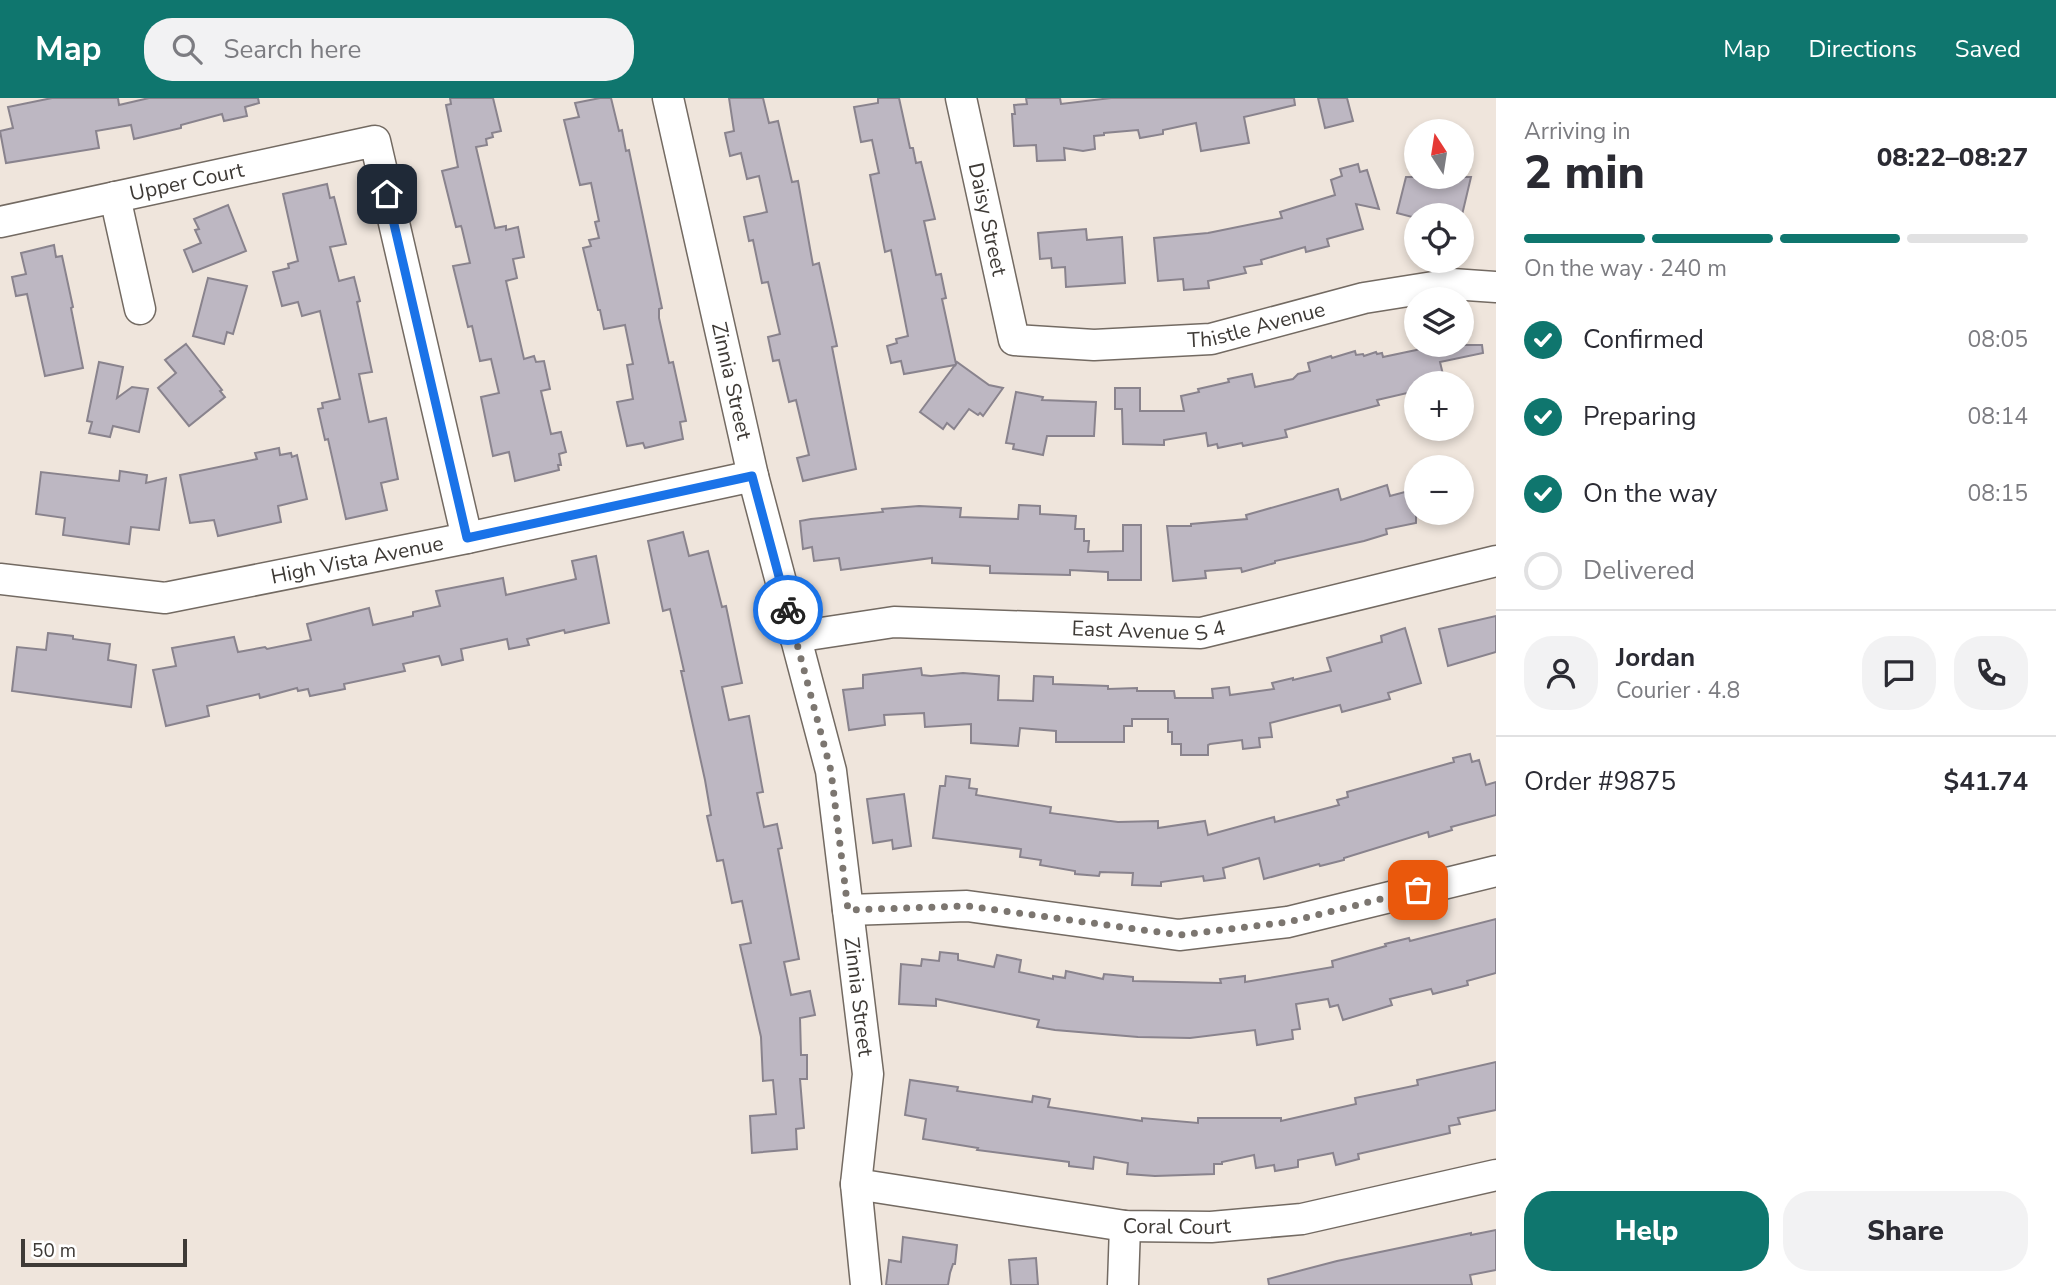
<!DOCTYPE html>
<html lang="en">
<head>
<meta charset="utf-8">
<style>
	:root { --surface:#fff; --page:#f2f2f3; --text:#2b2b33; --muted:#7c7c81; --line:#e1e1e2; --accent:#0f766e }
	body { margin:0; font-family:"Nunito Sans",sans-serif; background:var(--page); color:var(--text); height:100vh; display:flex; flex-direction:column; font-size:26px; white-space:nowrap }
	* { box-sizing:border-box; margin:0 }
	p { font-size:23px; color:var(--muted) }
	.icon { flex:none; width:38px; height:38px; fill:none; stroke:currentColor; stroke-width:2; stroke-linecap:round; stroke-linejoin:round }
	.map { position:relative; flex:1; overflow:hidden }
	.sheet { display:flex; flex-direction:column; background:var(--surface); width:560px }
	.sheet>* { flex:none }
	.needle { width:46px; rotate:348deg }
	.buttons { position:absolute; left:1404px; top:21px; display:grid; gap:14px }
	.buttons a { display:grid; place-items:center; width:70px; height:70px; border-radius:50%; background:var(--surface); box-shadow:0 4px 10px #0003; font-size:35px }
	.scale { position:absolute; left:21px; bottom:18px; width:166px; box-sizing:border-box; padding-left:7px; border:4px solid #3e3a36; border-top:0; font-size:19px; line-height:24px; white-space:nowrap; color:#3e3a36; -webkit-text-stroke:5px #fff; paint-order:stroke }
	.pin { position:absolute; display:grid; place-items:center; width:60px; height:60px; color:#fff; margin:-30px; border-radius:14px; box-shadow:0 4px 10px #0006 }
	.courier { position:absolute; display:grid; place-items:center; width:70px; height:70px; margin:-35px; border:5px solid #1a73e8; border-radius:50%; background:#fff; color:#222; box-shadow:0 2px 9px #0007 }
	.summary em { font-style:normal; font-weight:800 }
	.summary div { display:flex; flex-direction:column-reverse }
	.summary { display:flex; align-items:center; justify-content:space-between; height:119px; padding:0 28px }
	h1 { font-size:46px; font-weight:800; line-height:52px }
	.bar { display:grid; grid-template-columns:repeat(4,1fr); gap:10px 7px; align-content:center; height:84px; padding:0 28px }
	.bar i { height:9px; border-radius:5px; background:var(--line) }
	.bar .active { background:var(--accent) }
	.bar p { grid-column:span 4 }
	.line { display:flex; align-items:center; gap:18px; padding:0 28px; border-top:2px solid var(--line) }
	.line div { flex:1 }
	.round { display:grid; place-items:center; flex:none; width:74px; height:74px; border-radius:28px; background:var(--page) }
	ol { padding:0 28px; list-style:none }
	li { display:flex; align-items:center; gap:21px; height:77px }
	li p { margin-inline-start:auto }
	li .icon { padding:7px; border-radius:50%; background:var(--accent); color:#fff; stroke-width:4 }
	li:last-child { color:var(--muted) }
	li i { width:38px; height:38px; border:4px solid var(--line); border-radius:50% }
	.action { display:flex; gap:14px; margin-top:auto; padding:14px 28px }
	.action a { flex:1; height:80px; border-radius:28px; background:var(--accent); color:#fff; font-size:28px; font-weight:800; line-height:80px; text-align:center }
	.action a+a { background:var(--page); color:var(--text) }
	header { display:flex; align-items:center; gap:42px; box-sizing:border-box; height:98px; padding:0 35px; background:var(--accent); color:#fff }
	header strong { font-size:33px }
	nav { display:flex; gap:38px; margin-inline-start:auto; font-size:24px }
	.search { width:490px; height:63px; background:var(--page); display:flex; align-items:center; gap:18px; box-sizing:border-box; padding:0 24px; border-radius:28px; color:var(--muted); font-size:26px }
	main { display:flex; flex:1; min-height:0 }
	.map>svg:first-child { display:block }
</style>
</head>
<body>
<header>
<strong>Map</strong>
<div class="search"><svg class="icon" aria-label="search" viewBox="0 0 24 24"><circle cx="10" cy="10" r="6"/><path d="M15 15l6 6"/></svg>Search here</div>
<nav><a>Map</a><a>Directions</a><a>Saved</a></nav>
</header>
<main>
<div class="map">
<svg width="1496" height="1187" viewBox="0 0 1496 1187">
	<rect width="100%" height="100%" fill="#efe5dc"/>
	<g fill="#bdb7c2" stroke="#89838d" stroke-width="2">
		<path d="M52 0H118L119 7 149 0H258L259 5 245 9 247 18 224 23 222 16 181 27V30L134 41 131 27 96 33 99 50 6 65 0 33 13 30 8 9Z"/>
		<path d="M450 0H493L501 33 492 35 493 39 486 41 487 47 476 49 495 130 506 128V132L518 129 524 159 513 161 517 180 506 183 524 261 534 258 536 264 544 263 550 291 541 293 551 336 561 334 566 354 559 356 561 367H558L559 372 515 383 509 354 493 358 481 299 499 295 491 261 480 263 472 228 468 229 453 168 470 165 462 131 461 128 456 129 442 73 458 69 446 7 451 6Z"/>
		<path d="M600 0H611L619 33 622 32 626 53 629 52 662 210 659 211V220L669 265 673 264 686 323 680 324 683 341 645 350 643 345 627 348 617 304 633 301 627 267 633 266 625 227 604 231 600 212H598L583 150 591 148 589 142 599 140 595 124 599 123 591 85 580 87 564 22 579 19 575 5Z"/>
		<path d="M729 0H763L769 25 778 23 792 84 798 83 813 167 819 165 837 248 832 249 856 371 803 383 797 360 809 357 796 302 789 304 779 262 773 263 768 239 780 236 768 184 762 185 753 142 749 143 744 119 767 114 759 78 747 81 741 55 730 58 725 35 734 33Z"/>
		<path d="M878 0H899L910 50H913L916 65 921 64 935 121 924 123 936 177 941 176 946 200 942 201 956 266 957 264 989 287 1003 290 983 318 980 315 978 317 969 311 954 331 947 325 943 331 920 314 955 267 904 276 901 263 891 265 887 248 897 245 896 241 908 238 891 152 885 154 870 77 879 75 872 42 861 44 854 9 878 5Z"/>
		<path d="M1026 0H1060L1061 6 1111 0H1294L1295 7 1244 19 1249 45 1201 53 1196 25 1163 32V36L1140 40 1138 32 1104 35V37L1094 38 1095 51 1083 53 1064 50 1065 62 1037 63 1036 47 1014 48 1012 16H1015L1014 7 1027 6Z"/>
		<path d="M1318 0H1347L1353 23 1325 30Z"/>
		<path d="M1358 66 1360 74 1367 72 1379 111 1356 106 1363 131 1327 141 1329 148 1306 154 1305 149 1261 162 1262 166 1244 169 1246 175 1208 183 1209 190 1184 192 1183 181 1158 183 1154 140 1208 135 1282 120 1280 114 1335 97 1331 82 1342 78 1340 71Z"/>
		<path d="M1406 79H1471L1462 117H1416V120L1397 115Z"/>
		<path d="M327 86 330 100 334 99 346 146 330 149 339 183 354 179 360 203 357 204 372 274 359 276 369 324 386 320 398 381 381 385 387 412 346 421 328 341 325 342 318 311 323 310 322 305 340 301 320 213 302 218 298 204 282 208 273 174 289 170 288 166 298 163 283 96Z"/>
		<path d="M228 107 246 153 193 174 184 152 201 145 195 132 199 131 194 121Z"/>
		<path d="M1086 131 1087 142 1122 139 1125 185 1066 189 1065 169 1052 170 1051 160 1040 161 1038 135Z"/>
		<path d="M54 147 56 159 62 158 73 209 71 210 83 270 45 278 27 196 16 198 12 179 26 176 21 155Z"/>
		<path d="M208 180 247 188 233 236 227 234 224 246 193 238Z"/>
		<path d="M186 246 222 292 220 293 225 299 189 328 158 290 176 275 165 262Z"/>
		<path d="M1420 247H1482L1483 255 1440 264 1445 285H1416V293L1377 302 1379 307 1285 332 1287 339 1243 348 1242 345 1218 350 1217 346 1208 348 1206 335 1164 342V347L1123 346 1122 311H1115V290H1140V313H1184L1181 298 1199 294 1198 291 1229 284 1228 281 1252 276 1255 289 1293 281 1298 276 1310 273 1308 265 1331 258 1332 260 1355 253 1356 257 1363 256 1364 258 1376 254 1377 256 1382 255 1383 259 1421 251Z"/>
		<path d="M99 264 123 269 117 300 132 289 148 291 139 334 113 328 110 339 89 335 92 324 87 323Z"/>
		<path d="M1016 294 1043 299 1042 302 1096 304 1094 338H1047L1043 357 1013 351 1014 346 1006 345Z"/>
		<path d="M279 350 280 357 291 355 292 359 297 357 307 401 278 408 281 424 218 438 214 422 190 425 180 377 257 361 255 355Z"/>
		<path d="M120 373 147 377 146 385 166 380 159 432 131 429 129 446 63 437 65 420 36 416 41 374 119 383Z"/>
		<path d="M1387 387 1390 398 1416 391V425L1386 431 1387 436 1364 443 1275 463V465L1242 474 1241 470 1205 473 1206 480 1173 483 1167 428H1191V426L1247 421 1246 417 1338 391 1341 402Z"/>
		<path d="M1019 407 1040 408V416L1076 418 1075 431H1084V443H1089L1088 454 1123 453V427H1141V482H1108V474L1070 472V477L990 475V468L932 465V460L841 472 839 460 814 463 812 449 803 451 800 423 811 421 883 414 882 411 919 408 961 410 960 419 1018 421Z"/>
		<path d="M683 434 689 458 708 453 722 509 726 508 742 585 722 589 729 622 749 618 763 694 757 695 764 729 777 726 782 750 778 751 799 861 784 864 791 897 810 893 815 917 800 920 801 957H807V981H800L804 1030 796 1031 797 1051 752 1055 750 1018 776 1016 773 982 763 983 761 939 740 847 751 845 742 803 732 805 723 762 717 763 707 718 711 717 705 682 681 573H684L670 511 663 513 648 443Z"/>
		<path d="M596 458 609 525 565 535 564 532 527 541 529 547 509 551 507 541 461 551 463 562 442 567 439 558 403 566 405 573 344 586 345 591 310 598 308 591 298 593 297 590 260 600 259 596 207 608 209 618 166 628 153 572 176 568 172 550 234 539 238 554 265 549 267 551 311 542 307 526 369 510 373 527 413 518V514L440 508 436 493 503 480 506 497 576 481 572 463Z"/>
		<path d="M1496 518V554L1448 568 1439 531Z"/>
		<path d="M1405 530 1421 585 1388 595 1390 601 1342 614 1340 607 1270 625 1272 639 1259 640 1260 649 1243 651 1242 642 1210 646 1208 647V657H1181V646H1172V634H1168V621H1132V628H1124V644H1056V633L1020 630 1018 648 971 645V626L925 629 924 615 884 617 885 627 849 632 843 592 863 590V577L921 570 922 577 931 578 963 575 999 578 998 602 1033 603 1034 578 1053 579V586L1108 588V591L1137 590V593H1174L1175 600H1213L1212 591 1229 589 1230 597 1274 591 1272 585 1293 580V582L1331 573 1327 560 1382 544 1381 538Z"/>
		<path d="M48 535 73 538V541L110 546 108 562 136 567 131 609 12 593 17 549 46 552Z"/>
		<path d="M1470 656 1472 664 1479 662 1486 687 1496 684V717L1451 729 1452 732 1429 739 1428 734 1344 760V762L1320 768 1319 766 1264 781 1259 760 1223 770 1225 780 1204 783 1203 778 1161 784V788L1132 787 1133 775 1100 774 1099 778 1075 776V773L1040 767 1041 762 1020 759 1021 751 933 740 940 688H945L946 678 970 681 969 690 977 691 976 697 1051 709 1050 715 1118 724 1158 723V730L1205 723 1208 737 1274 719 1275 724 1339 707 1337 702 1348 699 1347 694 1454 664 1453 660Z"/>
		<path d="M904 696 911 748 893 751 892 742 873 745 867 701Z"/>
		<path d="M1496 821V875L1467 883 1468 887 1433 896 1431 891 1390 901 1392 907 1343 922 1338 907 1330 909 1328 901 1296 906 1300 931 1292 932 1293 941 1257 947 1255 932 1190 940 1138 939 1055 932 1037 929 1039 922 936 901V908L899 906 901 866 921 868 922 861 939 863 940 854 958 856V862L994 869 997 857 1021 862 1019 874 1053 881V878L1065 880 1066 873 1103 881 1104 876 1133 879V883L1221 885 1220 881 1245 878V884L1333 869 1332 863 1386 848 1385 846 1409 840 1410 843Z"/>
		<path d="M1496 964V1012L1458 1020 1460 1026 1449 1028 1450 1035 1358 1056 1359 1061 1336 1067 1333 1055 1298 1062V1069L1275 1073 1274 1067 1256 1070 1254 1057 1222 1064V1066H1214V1076L1155 1078 1127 1076 1128 1065 1094 1059 1093 1071 1069 1068V1064L977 1052 978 1050 923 1041 926 1021 905 1017 910 982 958 989 957 993 1032 1004 1033 998 1050 1001 1048 1009 1142 1023V1020L1198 1025V1020H1281V1023L1356 1006 1355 1000 1418 987 1417 982Z"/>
		<path d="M1496 1132V1172L1470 1177 1472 1187H1269L1268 1181 1337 1163 1471 1135V1137Z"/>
		<path d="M903 1139 957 1147 955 1166H953L950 1175 948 1187H886L889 1162 901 1164Z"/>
		<path d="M1036 1160 1038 1187H1011L1009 1162Z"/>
	</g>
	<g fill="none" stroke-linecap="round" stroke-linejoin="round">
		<g stroke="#736a62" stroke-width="33">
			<g id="minor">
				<path id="s1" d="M668 0 753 378 831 673 868 976 856 1086 866 1187"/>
				<path id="s2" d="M961 0 1014 242 1094 247 1211 241 1364 200 1452 186 1496 189"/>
				<path d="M115 99 140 211"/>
				<path id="s3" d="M0 124 375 43 467 440"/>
				<path id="s4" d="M0 481 165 500 467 440 753 378"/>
				<path id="s5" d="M795 539 894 524 1201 535 1496 463"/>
				<path d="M848 812 967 808 1179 837 1288 824 1496 773"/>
				<path id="s6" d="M856 1086 1125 1128 1211 1129 1302 1121 1496 1077"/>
				<path d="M1123 1187 1125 1128"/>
			</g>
		</g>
		<use href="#minor" stroke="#fff" stroke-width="30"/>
	</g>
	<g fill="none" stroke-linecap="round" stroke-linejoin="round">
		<path stroke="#7c7670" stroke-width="7" stroke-dasharray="0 12.6" d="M788 512 831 673 848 812 967 808 1180 837 1288 824 1418 792"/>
		<path stroke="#1a73e8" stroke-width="9" d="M387 96 467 440 752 378 788 512"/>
	</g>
	<g text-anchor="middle" stroke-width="6" stroke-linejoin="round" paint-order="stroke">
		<g font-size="21" fill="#3e3a36" stroke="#fff">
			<text dy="7" stroke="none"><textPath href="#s3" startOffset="191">Upper Court</textPath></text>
			<text dy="7" stroke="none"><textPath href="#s2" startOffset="124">Daisy Street</textPath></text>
			<text dy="7" stroke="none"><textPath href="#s2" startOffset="492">Thistle Avenue</textPath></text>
			<text dy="7" stroke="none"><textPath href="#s1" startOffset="290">Zinnia Street</textPath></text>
			<text dy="7" stroke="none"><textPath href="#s4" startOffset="362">High Vista Avenue</textPath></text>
			<text dy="7" stroke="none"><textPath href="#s5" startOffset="355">East Avenue S 4</textPath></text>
			<text dy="7" stroke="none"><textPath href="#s1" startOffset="920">Zinnia Street</textPath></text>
			<text dy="7" stroke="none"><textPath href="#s6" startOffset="324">Coral Court</textPath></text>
		</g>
	</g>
</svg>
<div class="buttons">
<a><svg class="needle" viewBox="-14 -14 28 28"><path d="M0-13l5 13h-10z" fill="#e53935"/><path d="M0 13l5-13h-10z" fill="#7c7c81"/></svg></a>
<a><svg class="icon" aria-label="locate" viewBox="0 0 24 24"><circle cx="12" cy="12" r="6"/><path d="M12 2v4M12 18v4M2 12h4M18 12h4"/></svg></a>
<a><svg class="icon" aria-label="layers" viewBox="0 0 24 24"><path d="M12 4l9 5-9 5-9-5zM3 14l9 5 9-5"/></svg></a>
<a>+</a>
<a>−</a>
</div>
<div class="scale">50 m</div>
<div class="pin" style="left:1418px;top:792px;background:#ea580c"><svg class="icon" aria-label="bag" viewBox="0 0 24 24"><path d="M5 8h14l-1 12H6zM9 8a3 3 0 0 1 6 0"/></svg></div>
<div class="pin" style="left:387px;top:96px;background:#1f2937"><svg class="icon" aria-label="home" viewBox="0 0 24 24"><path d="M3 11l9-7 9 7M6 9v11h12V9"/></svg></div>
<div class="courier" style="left:788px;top:512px"><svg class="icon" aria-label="bike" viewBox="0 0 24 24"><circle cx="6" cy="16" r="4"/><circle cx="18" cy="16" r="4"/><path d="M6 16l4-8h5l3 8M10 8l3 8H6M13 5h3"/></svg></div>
</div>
<section class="sheet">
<div class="summary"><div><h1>2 min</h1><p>Arriving in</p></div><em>08:22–08:27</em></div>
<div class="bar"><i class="active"></i><i class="active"></i><i class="active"></i><i></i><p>On the way · 240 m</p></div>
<ol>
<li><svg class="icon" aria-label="check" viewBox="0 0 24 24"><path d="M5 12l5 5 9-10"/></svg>Confirmed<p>08:05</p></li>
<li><svg class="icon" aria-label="check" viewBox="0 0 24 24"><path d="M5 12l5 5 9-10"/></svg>Preparing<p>08:14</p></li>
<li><svg class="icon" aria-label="check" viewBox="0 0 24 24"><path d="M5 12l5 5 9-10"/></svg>On the way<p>08:15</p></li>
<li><i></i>Delivered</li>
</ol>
<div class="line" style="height:126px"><a class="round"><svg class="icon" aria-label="person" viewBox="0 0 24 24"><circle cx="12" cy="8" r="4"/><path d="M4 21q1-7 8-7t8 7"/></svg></a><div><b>Jordan</b><p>Courier · 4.8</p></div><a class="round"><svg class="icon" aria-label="chat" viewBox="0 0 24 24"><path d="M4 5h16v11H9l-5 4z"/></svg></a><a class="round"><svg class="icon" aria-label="phone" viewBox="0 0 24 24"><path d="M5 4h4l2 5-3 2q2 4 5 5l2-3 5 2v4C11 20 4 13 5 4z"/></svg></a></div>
<div class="line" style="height:91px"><div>Order #9875</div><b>$41.74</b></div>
<div class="action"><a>Help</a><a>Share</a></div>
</section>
</main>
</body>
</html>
